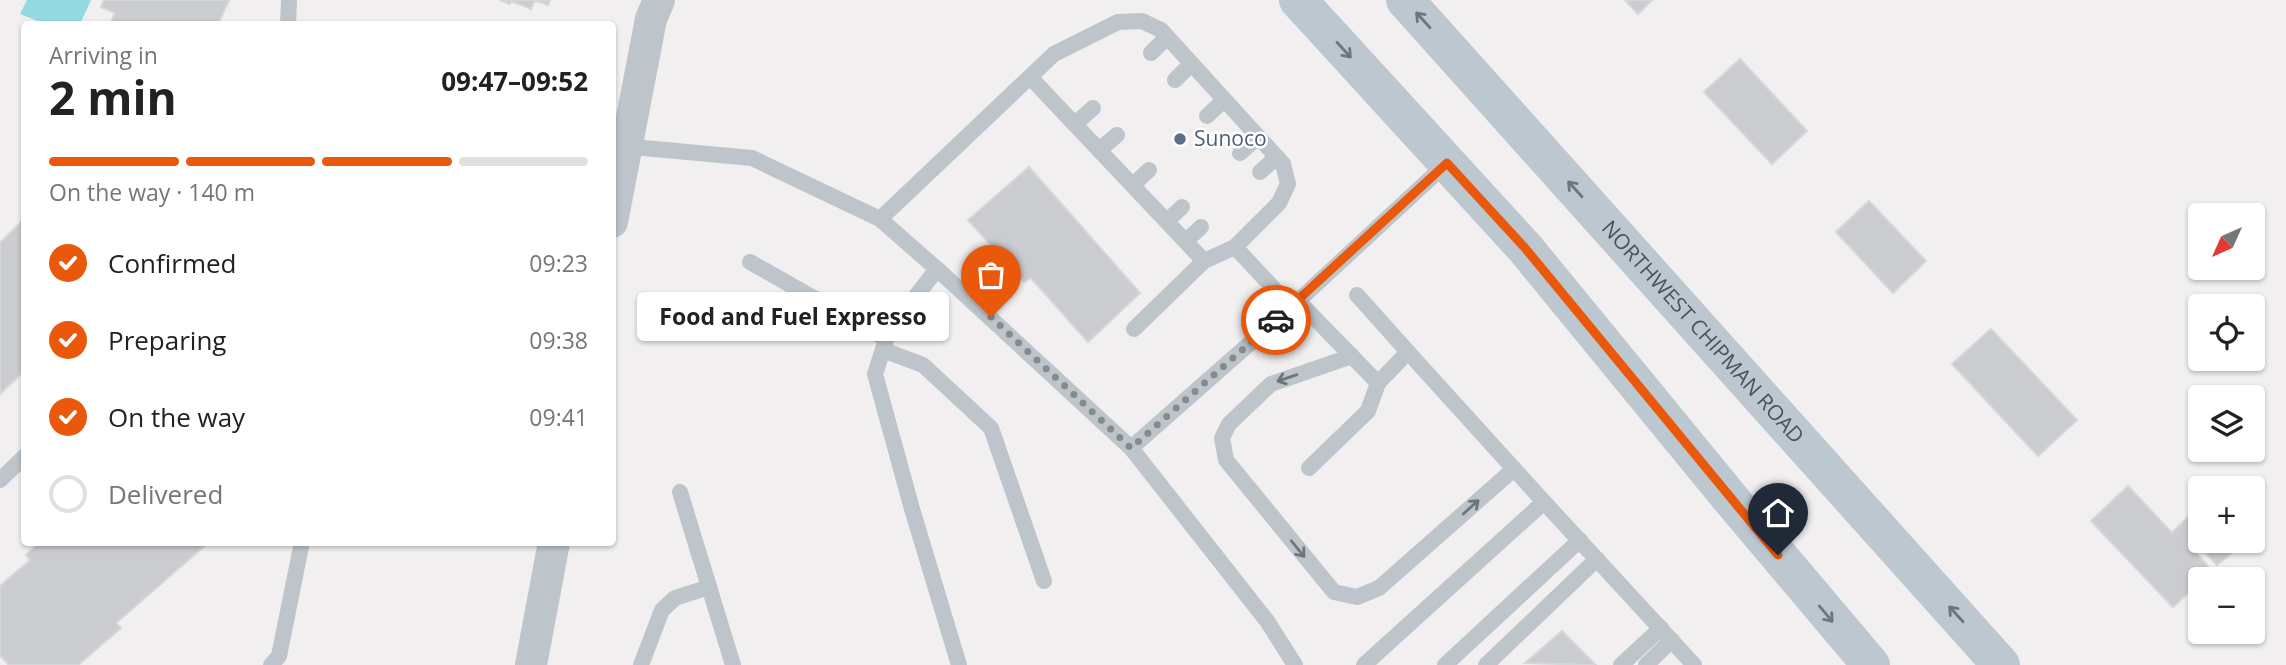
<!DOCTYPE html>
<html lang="en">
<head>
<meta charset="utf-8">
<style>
	:root { --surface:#fff; --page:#f6f6f6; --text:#222; --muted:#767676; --line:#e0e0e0; --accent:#ea580c }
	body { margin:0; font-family:"Open Sans",sans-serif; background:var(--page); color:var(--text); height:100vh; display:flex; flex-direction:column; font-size:26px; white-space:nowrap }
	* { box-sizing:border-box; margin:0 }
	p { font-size:23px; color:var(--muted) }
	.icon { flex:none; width:38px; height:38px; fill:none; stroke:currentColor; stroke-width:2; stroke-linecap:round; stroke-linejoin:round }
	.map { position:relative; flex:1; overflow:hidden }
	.side { position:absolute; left:21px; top:21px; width:595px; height:525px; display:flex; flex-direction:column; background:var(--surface); border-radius:7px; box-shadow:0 2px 5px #0004 }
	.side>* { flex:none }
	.needle { width:46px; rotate:225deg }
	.buttons { position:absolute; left:2188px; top:203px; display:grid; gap:14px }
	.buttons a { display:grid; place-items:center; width:77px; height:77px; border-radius:7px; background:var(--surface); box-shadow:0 2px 5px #0004; font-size:35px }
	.pin { position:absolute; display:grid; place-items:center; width:60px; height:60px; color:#fff; margin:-72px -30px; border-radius:50% 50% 50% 0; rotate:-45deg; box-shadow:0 0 7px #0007 }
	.pin .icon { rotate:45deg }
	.courier { position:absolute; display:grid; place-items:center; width:70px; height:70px; margin:-35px; border:5px solid #ea580c; border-radius:50%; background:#fff; color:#222; box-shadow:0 2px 9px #0007 }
	.bubble { position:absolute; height:49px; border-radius:7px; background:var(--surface); box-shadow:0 2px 5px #0004; font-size:23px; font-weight:700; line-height:49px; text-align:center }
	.headline em { font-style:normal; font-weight:700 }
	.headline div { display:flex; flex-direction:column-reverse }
	.headline { display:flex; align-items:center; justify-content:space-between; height:119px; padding:0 28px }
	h1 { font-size:46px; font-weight:700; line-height:52px }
	.bar { display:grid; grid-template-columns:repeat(4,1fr); gap:10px 7px; align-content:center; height:84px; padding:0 28px }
	.bar i { height:9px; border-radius:5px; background:var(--line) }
	.bar .on { background:var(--accent) }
	.bar p { grid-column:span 4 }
	ol { padding:0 28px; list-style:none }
	li { display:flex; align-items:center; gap:21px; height:77px }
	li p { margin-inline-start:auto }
	li .icon { padding:7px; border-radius:50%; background:var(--accent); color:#fff; stroke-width:4 }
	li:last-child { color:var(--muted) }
	li i { width:38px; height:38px; border:4px solid var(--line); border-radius:50% }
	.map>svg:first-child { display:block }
</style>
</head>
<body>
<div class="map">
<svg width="2286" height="665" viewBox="0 0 2286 665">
	<rect width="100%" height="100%" fill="#f1eff0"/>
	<path fill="#95d9e2" d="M27 0H91L80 24H45L20 14Z"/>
	<g fill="#caccd0" stroke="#d4d6da" stroke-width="2">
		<path d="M104 0H229L218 24H110L115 13 101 7Z"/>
		<path d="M500 0H550L548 5 535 0 531 9 511 1 510 4Z"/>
		<path d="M1625 0H1652L1638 14Z"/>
		<path d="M1740 59 1807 131 1772 164 1704 92Z"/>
		<path d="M1029 167 1140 293 1088 342 1031 278 1024 282 968 220Z"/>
		<path d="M1869 201 1926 261 1893 293 1836 232Z"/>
		<path d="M24 219V371L0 394V243Z"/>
		<path d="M1991 329 2077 420 2038 456 1952 364Z"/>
		<path d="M2128 486 2172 533 2189 516 2200 527V539L2191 547 2212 571 2203 579H2200V582L2173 607 2091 521Z"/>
		<path d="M2213 541H2231L2238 548 2217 565 2203 550Z"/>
		<path d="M40 542H209L116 623 121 628 78 665H9L0 655V586L30 560 26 555Z"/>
		<path d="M1562 631 1596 665 1525 663Z"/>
	</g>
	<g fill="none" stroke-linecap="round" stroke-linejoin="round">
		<g stroke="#bdc5ca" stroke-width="16">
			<path d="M288 24 289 0"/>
			<path d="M1151 53 1167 37"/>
			<path d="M1030 77 1204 261 1134 329"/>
			<path d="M1175 80 1191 64"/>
			<path d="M1207 116 1224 100"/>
			<path d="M1075 124 1093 108"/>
			<path d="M622 146 752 158 880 219 937 269 1131 448 1267 621 1295 665"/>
			<path d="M1099 150 1117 135"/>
			<path d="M1240 153 1258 137"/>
			<path d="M1260 172 1277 157"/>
			<path d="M1133 185 1149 170"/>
			<path d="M880 219 1054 54 1118 22 1142 21 1161 30 1283 164 1288 184 1279 203 1235 247 1291 307"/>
			<path d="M1167 221 1182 207"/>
			<path d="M1186 241 1201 227"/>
			<path d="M1204 261 1235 247"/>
			<path d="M750 262 886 339"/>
			<path d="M937 269 889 331 875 374 912 509 959 665"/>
			<path d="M1357 295 1408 352"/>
			<path d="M1298 301 1378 383 1408 352 1544 502"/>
			<path d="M883 350 923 365 991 428 1044 581"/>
			<path d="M1352 356 1271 384 1229 424 1222 438 1226 460 1334 592 1357 597 1379 588 1514 469"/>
			<path d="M1131 448 1298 301 1447 163"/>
			<path d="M1309 468 1368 411 1378 383"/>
			<path d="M0 480 24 457"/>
			<path d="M680 492 733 665"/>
			<path d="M271 665 279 656 302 542"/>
			<path d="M641 665 662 610 675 598 709 587"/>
			<path d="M1364 665 1544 502 1694 665"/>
			<path d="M1445 665 1580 540"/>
			<path d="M1486 665 1597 559"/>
			<path d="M1621 665 1661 628"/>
			<path d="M1646 665 1672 640"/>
		</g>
		<g stroke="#bdc5ca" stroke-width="32">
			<path d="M612 222 651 19 659 0"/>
			<path d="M531 665 554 542"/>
		</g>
		<g stroke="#bdc7cf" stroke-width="38">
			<path d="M1298 0 1525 248 1730 498 1871 665"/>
			<path id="s1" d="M1405 0 2001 665"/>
		</g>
	</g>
	<defs><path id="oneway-shaft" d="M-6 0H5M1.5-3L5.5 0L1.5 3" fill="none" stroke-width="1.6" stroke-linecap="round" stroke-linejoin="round" transform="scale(1.75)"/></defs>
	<g stroke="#6c767d">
		<use href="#oneway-shaft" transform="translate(1423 20) rotate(-132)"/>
		<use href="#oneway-shaft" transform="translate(1344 50) rotate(48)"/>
		<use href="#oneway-shaft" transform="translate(1575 189) rotate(-132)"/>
		<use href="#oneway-shaft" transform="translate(1826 614) rotate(50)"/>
		<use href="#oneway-shaft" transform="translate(1956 614) rotate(-132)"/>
	</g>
	<g stroke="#6c767c">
		<use href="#oneway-shaft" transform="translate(1287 378) rotate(161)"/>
		<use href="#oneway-shaft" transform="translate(1471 507) rotate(-42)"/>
		<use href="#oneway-shaft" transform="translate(1298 549) rotate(51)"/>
	</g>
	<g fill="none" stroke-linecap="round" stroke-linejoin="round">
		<path stroke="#848a8e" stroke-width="7" stroke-dasharray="0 12.6" d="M991 317 1131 448 1276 320"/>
		<path stroke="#ea580c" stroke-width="9" d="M1276 320 1447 163 1525 248 1778 555"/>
	</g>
	<circle fill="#5c6f8a" stroke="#fff" stroke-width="2.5" cx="1180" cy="139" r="7"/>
	<g text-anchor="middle" stroke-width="5" stroke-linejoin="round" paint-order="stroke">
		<g font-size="21" fill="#4e5e75" stroke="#fff" text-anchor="start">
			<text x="1194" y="146">Sunoco</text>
		</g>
		<g font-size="21" fill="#49545a" stroke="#fff">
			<text dy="7" stroke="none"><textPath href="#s1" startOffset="446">NORTHWEST CHIPMAN ROAD</textPath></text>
		</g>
	</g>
</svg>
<div class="buttons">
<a><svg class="needle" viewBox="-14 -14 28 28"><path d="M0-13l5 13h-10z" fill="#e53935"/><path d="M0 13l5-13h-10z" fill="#767676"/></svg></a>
<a><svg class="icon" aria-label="locate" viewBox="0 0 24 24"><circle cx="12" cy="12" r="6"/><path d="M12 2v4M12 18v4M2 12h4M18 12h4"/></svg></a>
<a><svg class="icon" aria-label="layers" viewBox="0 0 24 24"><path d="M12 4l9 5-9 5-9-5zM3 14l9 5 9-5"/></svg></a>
<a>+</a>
<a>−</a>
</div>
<div class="pin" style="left:991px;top:317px;background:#ea580c"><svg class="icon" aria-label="bag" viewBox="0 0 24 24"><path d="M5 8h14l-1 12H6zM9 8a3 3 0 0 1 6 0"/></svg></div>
<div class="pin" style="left:1778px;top:555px;background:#1f2937"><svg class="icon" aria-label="home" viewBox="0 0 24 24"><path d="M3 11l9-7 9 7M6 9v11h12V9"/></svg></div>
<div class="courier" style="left:1276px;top:320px"><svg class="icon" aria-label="car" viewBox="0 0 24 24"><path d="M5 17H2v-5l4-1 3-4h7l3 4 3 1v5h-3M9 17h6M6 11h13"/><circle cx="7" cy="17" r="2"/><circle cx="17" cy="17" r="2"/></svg></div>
<div class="bubble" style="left:637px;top:292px;width:312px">Food and Fuel Expresso</div>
<section class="side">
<div class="headline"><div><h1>2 min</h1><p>Arriving in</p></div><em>09:47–09:52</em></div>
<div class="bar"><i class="on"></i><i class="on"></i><i class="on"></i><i></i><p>On the way · 140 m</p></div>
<ol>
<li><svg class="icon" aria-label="check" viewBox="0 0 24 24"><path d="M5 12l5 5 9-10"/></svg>Confirmed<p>09:23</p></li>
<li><svg class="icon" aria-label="check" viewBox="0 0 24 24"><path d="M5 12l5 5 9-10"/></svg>Preparing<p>09:38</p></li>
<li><svg class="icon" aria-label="check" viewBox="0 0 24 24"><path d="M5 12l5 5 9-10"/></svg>On the way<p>09:41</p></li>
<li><i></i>Delivered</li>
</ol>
</section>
</div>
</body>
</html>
